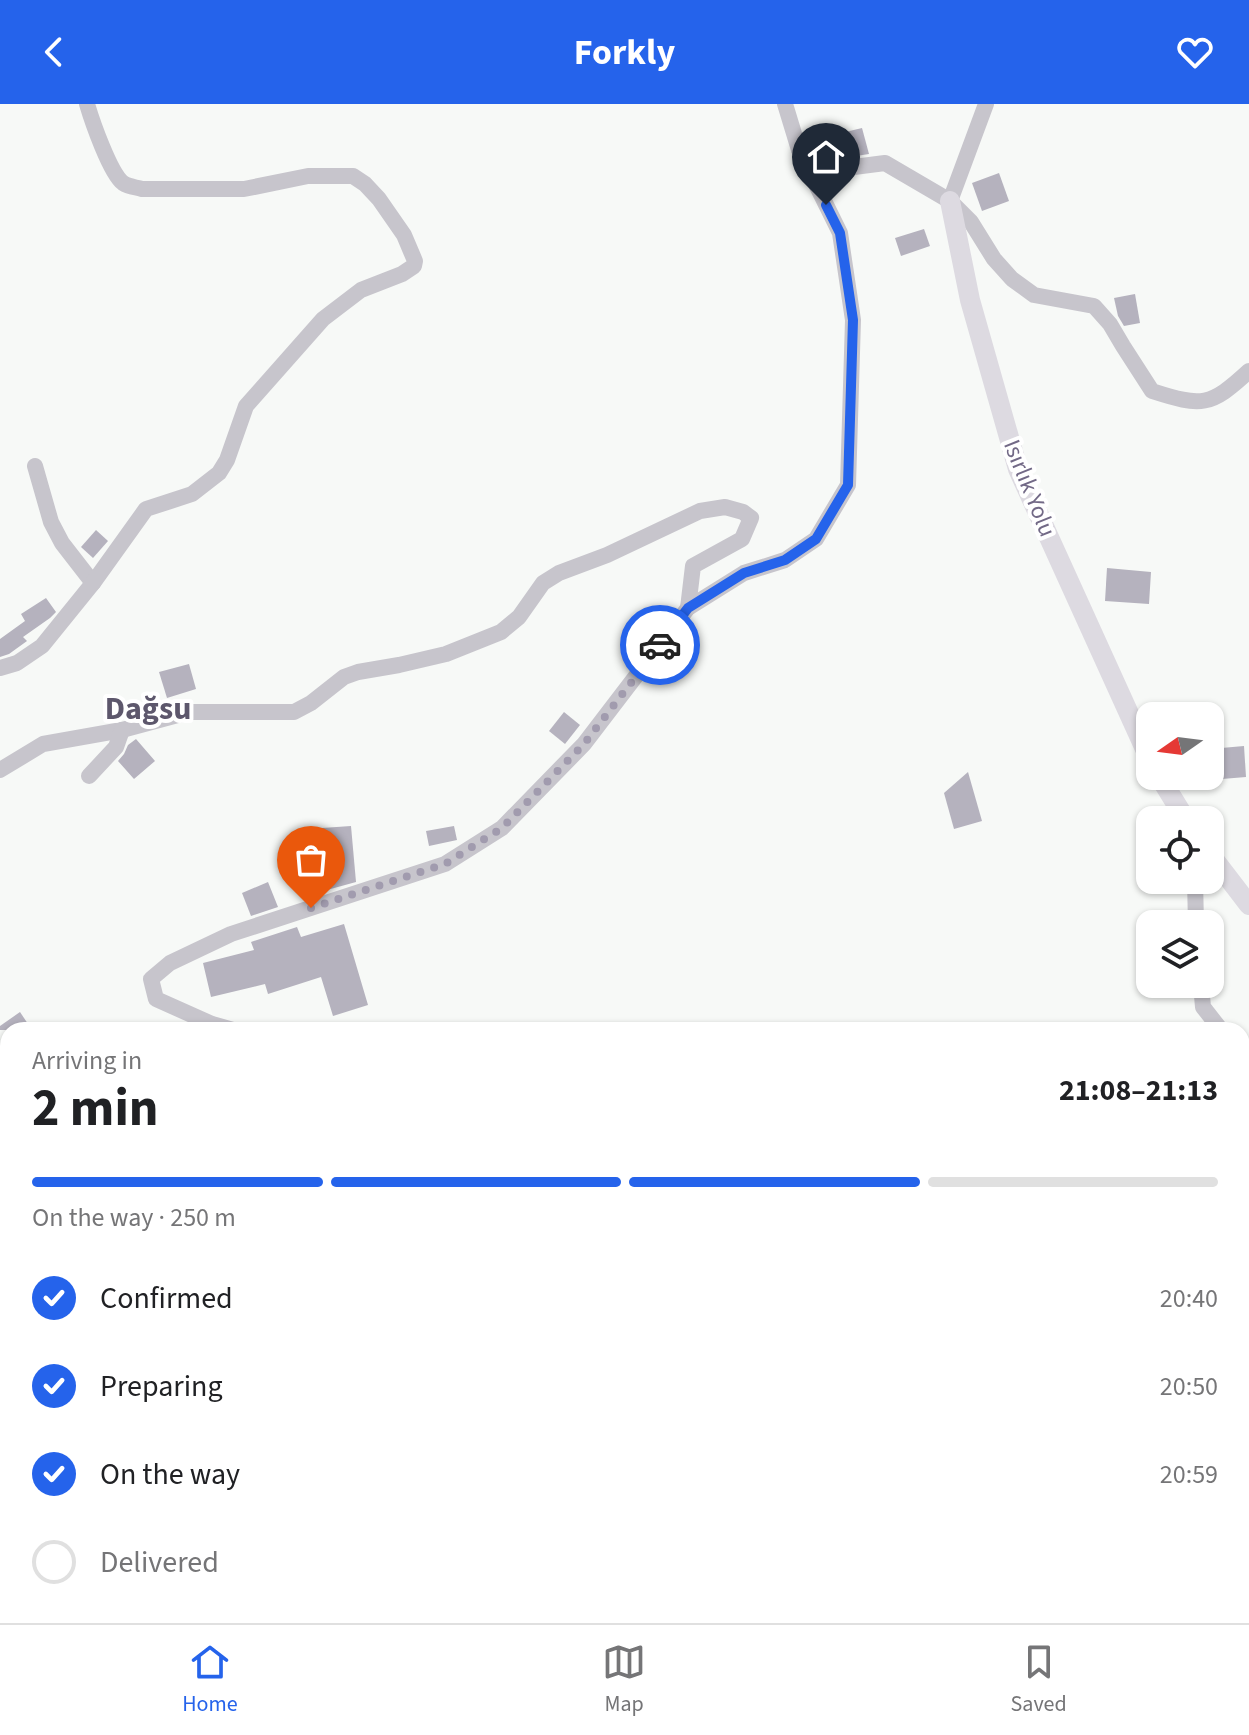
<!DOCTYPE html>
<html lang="en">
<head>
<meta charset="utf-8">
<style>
	:root { --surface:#fff; --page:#f6f6f6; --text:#202124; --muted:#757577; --line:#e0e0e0; --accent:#2563eb }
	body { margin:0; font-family:"Source Sans 3",sans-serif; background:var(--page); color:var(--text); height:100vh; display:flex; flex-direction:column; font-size:30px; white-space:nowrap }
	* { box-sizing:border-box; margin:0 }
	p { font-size:26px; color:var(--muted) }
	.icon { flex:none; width:44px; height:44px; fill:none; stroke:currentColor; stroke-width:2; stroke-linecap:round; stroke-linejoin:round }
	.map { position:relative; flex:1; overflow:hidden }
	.panel { position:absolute; left:0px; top:918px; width:1250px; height:602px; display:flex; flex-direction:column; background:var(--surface); border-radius:24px 24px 0 0; box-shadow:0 2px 6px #0004 }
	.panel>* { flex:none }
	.needle { width:52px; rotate:256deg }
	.fabs { position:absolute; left:1136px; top:598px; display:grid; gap:16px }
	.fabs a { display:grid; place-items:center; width:88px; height:88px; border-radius:16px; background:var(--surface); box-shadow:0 2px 6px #0004; font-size:40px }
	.pin { position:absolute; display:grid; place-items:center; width:68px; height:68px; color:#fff; margin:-82px -34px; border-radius:50% 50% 50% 0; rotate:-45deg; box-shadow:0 0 8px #0007 }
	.pin .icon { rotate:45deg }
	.courier { position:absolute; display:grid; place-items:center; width:80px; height:80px; margin:-40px; border:6px solid #2563eb; border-radius:50%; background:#fff; color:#222; box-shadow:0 2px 10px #0007 }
	.headline em { font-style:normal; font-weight:700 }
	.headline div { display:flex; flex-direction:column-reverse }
	.headline { display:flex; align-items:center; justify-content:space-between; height:136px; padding:0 32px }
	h1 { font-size:52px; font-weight:700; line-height:60px }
	.bar { display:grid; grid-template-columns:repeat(4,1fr); gap:12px 8px; align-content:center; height:96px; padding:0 32px }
	.bar i { height:10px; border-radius:6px; background:var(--line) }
	.bar .current { background:var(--accent) }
	.bar p { grid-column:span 4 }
	ol { padding:0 32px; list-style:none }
	li { display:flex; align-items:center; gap:24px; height:88px }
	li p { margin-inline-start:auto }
	li .icon { padding:8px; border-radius:50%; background:var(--accent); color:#fff; stroke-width:4 }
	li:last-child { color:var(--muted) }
	li i { width:44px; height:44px; border:4px solid var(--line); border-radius:50% }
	header { display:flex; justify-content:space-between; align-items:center; height:104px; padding:0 32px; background:var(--accent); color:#fff; font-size:36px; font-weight:700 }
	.menu { display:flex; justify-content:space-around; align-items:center; height:112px; border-top:2px solid var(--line); background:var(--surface); font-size:22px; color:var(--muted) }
	.menu a { display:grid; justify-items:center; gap:4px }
	.menu .current { color:var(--accent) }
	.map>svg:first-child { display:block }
</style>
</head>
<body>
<header><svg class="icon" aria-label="back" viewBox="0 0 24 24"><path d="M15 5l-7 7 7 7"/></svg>Forkly<svg class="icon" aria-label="heart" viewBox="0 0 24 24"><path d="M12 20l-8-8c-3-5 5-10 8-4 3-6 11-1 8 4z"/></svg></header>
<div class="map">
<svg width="1249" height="1519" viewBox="0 0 1249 1519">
	<rect width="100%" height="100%" fill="#f7f9f7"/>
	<g fill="#b5b2be">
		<path d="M862 24 869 50 856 52 831 40 829 32Z"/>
		<path d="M999 69 1009 97 982 107 972 79Z"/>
		<path d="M924 125 930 142 901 152 895 134Z"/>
		<path d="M1135 190 1140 219 1124 222 1118 212 1114 194Z"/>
		<path d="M96 426 108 437 93 454 81 443Z"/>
		<path d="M1107 464 1151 468 1149 500 1105 497Z"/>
		<path d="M46 494 56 508 50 514 23 533 27 537 9 550 0 553V535L25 517 21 510Z"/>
		<path d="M189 560 196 585 167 594 159 568Z"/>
		<path d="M564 608 580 621 565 640 549 627Z"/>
		<path d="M136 635 155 657 134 675 118 657 124 650 128 641Z"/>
		<path d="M1244 642 1246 673 1210 676V645Z"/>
		<path d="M968 668 982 717 954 725 944 689Z"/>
		<path d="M351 722 356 778 327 786 322 724Z"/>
		<path d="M454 722 457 736 429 742 426 727Z"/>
		<path d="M268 778 278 803 251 812 242 789Z"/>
		<path d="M344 820 368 901 333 912 321 873 268 890 265 880 211 893 203 859 254 846 251 838 297 823 301 833Z"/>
		<path d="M20 908 32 926H0V922Z"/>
	</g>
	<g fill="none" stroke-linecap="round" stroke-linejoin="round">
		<g stroke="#c7c5cc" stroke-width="16">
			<path d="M799 46 828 50 854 63 885 59 950 97 971 118 994 155 1012 175 1034 191 1094 202 1110 220 1123 242 1152 287C1202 303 1210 303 1249 267"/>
			<path d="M950 97 986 0"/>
			<path d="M35 362 51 418 62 439 93 479"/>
			<path d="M0 564 17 559 42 542 93 479 146 405 192 390 219 369 227 356 246 302 323 215 361 186 402 170 414 162 415 157 404 131 379 95 365 80 353 72H308L244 85H142C135 83 129 83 123 79 110 69 92 17 87 0"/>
			<path d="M0 666 43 640 122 626 189 608H294L311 599 344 573 358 568 399 561 446 550 501 528 519 513 543 479 559 469 607 451 700 407 725 403 743 408 751 414 742 435 693 462 688 504"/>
			<path d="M89 672 116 643 122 626"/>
			<path d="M1195 776 1196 820"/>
			<path d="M1201 880 1203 903 1221 926"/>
			<path d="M233 926 212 920 156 895 151 875 170 859 231 830 445 760 502 724 584 640 688 504 744 469 785 456 816 435 848 381 853 216 840 129 799 46 785 0"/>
			<path d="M1242 952 1249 960"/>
			<path d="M1242 1126 1249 1119"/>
			<path d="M1242 1182 1249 1178"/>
			<path d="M910 1512 912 1519"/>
			<path d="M288 1519 289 1512"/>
		</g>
		<g stroke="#dddae1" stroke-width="20">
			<path d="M950 97 970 196 1018 365 1150 656"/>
			<path d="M1159 672 1186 716"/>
			<path d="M1210 750 1249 801"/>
		</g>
	</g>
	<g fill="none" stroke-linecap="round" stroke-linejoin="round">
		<path stroke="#a19bae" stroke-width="8" stroke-dasharray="0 14.4" d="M311 804 445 760 502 724 584 640 660 541"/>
		<path stroke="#2563eb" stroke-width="10" d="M660 541 688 504 744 469 785 456 816 435 848 381 853 216 840 129 826 101"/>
	</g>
	<g text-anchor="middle" stroke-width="8" stroke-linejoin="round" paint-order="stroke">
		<g font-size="24" fill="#726986" stroke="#fff">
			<text transform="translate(1030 384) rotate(68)" y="8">Isırlık Yolu</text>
		</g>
		<g font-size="32" font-weight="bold" fill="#5d576c" stroke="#fff">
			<text x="148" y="615">Dağsu</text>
		</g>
	</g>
</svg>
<div class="fabs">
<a><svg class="needle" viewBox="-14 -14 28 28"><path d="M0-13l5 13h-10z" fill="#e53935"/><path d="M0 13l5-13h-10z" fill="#757577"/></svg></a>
<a><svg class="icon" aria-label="locate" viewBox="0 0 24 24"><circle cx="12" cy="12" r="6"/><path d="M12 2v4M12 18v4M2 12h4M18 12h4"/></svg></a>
<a><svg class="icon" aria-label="layers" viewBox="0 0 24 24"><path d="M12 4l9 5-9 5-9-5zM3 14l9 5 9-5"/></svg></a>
</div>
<div class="pin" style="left:311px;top:804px;background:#ea580c"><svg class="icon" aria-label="bag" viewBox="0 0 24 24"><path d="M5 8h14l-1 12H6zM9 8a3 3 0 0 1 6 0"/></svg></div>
<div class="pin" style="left:826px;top:101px;background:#1f2937"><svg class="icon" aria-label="home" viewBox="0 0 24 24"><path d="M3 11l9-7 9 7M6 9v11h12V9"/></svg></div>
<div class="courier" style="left:660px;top:541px"><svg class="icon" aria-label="car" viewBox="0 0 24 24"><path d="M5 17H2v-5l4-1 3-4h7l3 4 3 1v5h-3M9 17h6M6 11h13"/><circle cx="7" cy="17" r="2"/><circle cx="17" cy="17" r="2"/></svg></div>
<section class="panel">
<div class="headline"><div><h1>2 min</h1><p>Arriving in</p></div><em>21:08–21:13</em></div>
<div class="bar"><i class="current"></i><i class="current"></i><i class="current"></i><i></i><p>On the way · 250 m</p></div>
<ol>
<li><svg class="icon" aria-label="check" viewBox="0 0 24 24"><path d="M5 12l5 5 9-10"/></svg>Confirmed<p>20:40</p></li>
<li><svg class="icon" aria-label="check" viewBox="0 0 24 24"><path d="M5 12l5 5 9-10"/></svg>Preparing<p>20:50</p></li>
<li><svg class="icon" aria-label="check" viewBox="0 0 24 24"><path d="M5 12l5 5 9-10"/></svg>On the way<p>20:59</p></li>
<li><i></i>Delivered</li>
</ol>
</section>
</div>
<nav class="menu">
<a class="current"><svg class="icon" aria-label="home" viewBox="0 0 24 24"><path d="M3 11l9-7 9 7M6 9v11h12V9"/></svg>Home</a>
<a><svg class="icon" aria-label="map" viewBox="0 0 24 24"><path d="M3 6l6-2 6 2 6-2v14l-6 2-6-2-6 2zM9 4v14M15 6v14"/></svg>Map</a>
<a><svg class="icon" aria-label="saved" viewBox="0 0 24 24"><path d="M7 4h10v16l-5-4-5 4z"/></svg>Saved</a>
</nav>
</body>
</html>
